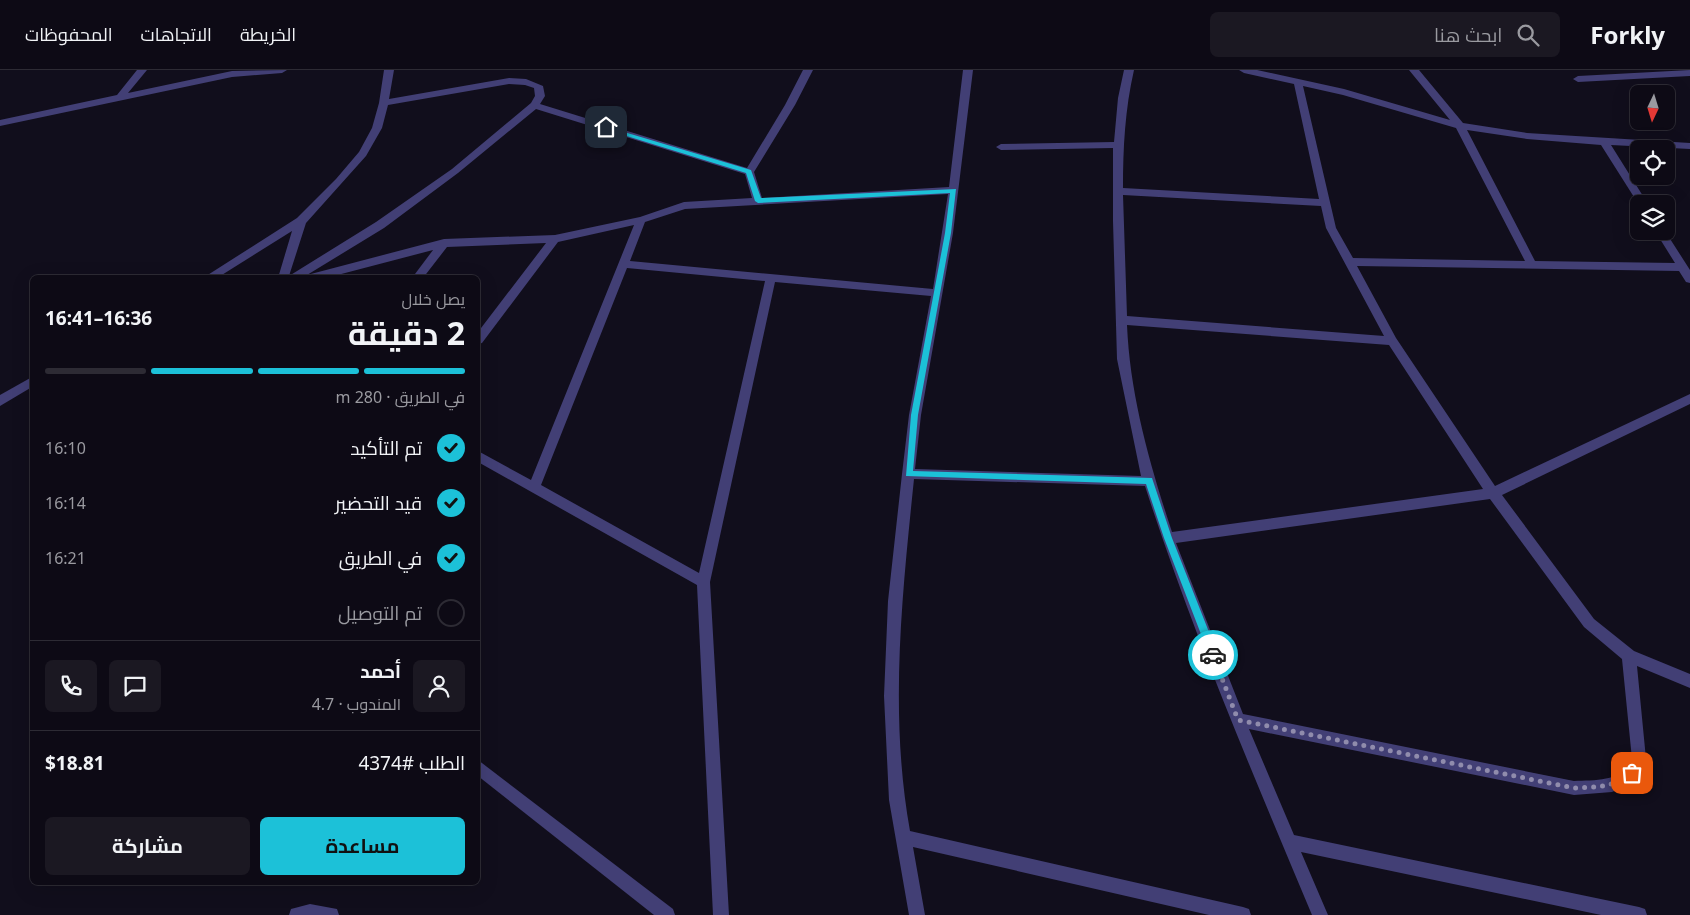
<!DOCTYPE html>
<html lang="ar">
<head>
<meta charset="utf-8">
<style>
	:root { --surface:#0d0a15; --page:#1b1822; --text:#f1f3f6; --muted:#9a9aa0; --line:#2d2b34; --accent:#1cc1d8 }
	body { margin:0; font-family:"Noto Sans",Cairo,sans-serif; background:var(--page); color:var(--text); direction:rtl; height:100vh; display:flex; flex-direction:column; font-size:19px; white-space:nowrap }
	* { box-sizing:border-box; margin:0 }
	p { font-size:16px; color:var(--muted) }
	.icon { flex:none; width:28px; height:28px; fill:none; stroke:currentColor; stroke-width:2; stroke-linecap:round; stroke-linejoin:round }
	.map { position:relative; flex:1; overflow:hidden; direction:ltr }
	.sheet { position:absolute; left:30px; top:205px; width:450px; height:610px; display:flex; flex-direction:column; background:var(--surface); border-radius:8px; box-shadow:0 5px 20px #0002,0 0 0 1px var(--line); direction:rtl }
	.sheet>* { flex:none }
	.needle { width:32px; rotate:184deg }
	.controls { position:absolute; left:1630px; top:15px; display:grid; gap:10px }
	.controls a { display:grid; place-items:center; width:45px; height:45px; border-radius:8px; background:var(--surface); box-shadow:0 5px 20px #0002,0 0 0 1px var(--line); font-size:25px }
	.pin { position:absolute; display:grid; place-items:center; width:42px; height:42px; color:#fff; margin:-21px; border-radius:10px; box-shadow:0 2px 8px #0006 }
	.courier { position:absolute; display:grid; place-items:center; width:50px; height:50px; margin:-25px; border:4px solid #1cc1d8; border-radius:50%; background:#fff; color:#222; box-shadow:0 1px 6px #0007 }
	.summary em { font-style:normal; font-weight:700 }
	.summary div { display:flex; flex-direction:column-reverse }
	.summary { display:flex; align-items:center; justify-content:space-between; height:85px; padding:0 15px }
	h1 { font-size:32px; font-weight:700; line-height:38px }
	.bar { display:grid; grid-template-columns:repeat(4,1fr); gap:8px 5px; align-content:center; height:60px; padding:0 15px }
	.bar i { height:6px; border-radius:4px; background:var(--line) }
	.bar .current { background:var(--accent) }
	.bar p { grid-column:span 4 }
	.line { display:flex; align-items:center; gap:12px; padding:0 15px; border-top:1px solid var(--line) }
	.line div { flex:1 }
	.round { display:grid; place-items:center; flex:none; width:52px; height:52px; border-radius:8px; background:var(--page) }
	ol { padding:0 15px; list-style:none }
	li { display:flex; align-items:center; gap:15px; height:55px }
	li p { margin-inline-start:auto }
	li .icon { padding:5px; border-radius:50%; background:var(--accent); color:#111; stroke-width:4 }
	li:last-child { color:var(--muted) }
	li i { width:28px; height:28px; border:2px solid var(--line); border-radius:50% }
	.action { display:flex; gap:10px; margin-top:auto; padding:10px 15px }
	.action a { flex:1; height:58px; border-radius:8px; background:var(--accent); color:#111; font-size:20px; font-weight:700; line-height:58px; text-align:center }
	.action a+a { background:var(--page); color:var(--text) }
	header { display:flex; align-items:center; gap:30px; box-sizing:border-box; height:70px; padding:0 25px; background:var(--surface); border-bottom:1px solid var(--line) }
	header strong { font-size:24px }
	nav { display:flex; gap:28px; margin-inline-start:auto; font-size:18px }
	.search { width:350px; height:45px; background:var(--page); display:flex; align-items:center; gap:12px; box-sizing:border-box; padding:0 18px; border-radius:8px; color:var(--muted); font-size:19px }
	.map>svg:first-child { display:block }
</style>
</head>
<body>
<header>
<strong>Forkly</strong>
<div class="search"><svg class="icon" aria-label="search" viewBox="0 0 24 24"><circle cx="10" cy="10" r="6"/><path d="M15 15l6 6"/></svg>ابحث هنا</div>
<nav><a>الخريطة</a><a>الاتجاهات</a><a>المحفوظات</a></nav>
</header>
<div class="map">
<svg width="1690" height="845" viewBox="0 0 1690 845">
	<rect width="100%" height="100%" fill="#110e1c"/>
	<g fill="none" stroke-linecap="round" stroke-linejoin="round">
		<g fill="#423f75" fill-rule="evenodd">
			<path d="M137 0H147L128 23 232 1 287 0 282 3 232 7 0 56V50L117 25Z"/>
			<path d="M384 0H394L389 29 509 8 526 9 543 16 545 26 540 34 747 98 785 35 803 0H813L795 35 754 102 762 128 949 117 963 0H973L953 163 921 345 915 399 1141 406 1117 289 1113 151V78L1001 80 996 77 1001 74 1114 72 1118 28 1124 0H1134C1125 39 1123 78 1123 118L1319 129 1294 14 1244 3 1239 0H1257L1344 19 1450 50 1409 0H1419L1463 53 1527 63 1690 73V79L1611 75 1648 134H1639V135L1601 75 1527 69 1467 60 1535 191 1675 193 1655 161H1665L1690 200V213L1686 212 1679 201 1357 196 1396 268 1495 416 1690 324V334L1502 425 1594 549 1634 581 1690 604V618L1637 596 1646 689 1639 706 1631 714 1612 722 1574 725 1249 659 1294 765 1639 837 1645 839 1647 845H1601L1301 782 1328 845H1312C1253 704 1192 562 1145 416L914 409C902 526 889 644 910 761L1243 837 1249 839 1251 845H1209L913 777 925 845H909L889 730 884 626 888 531 902 404 909 345 931 226 775 212 710 512 729 845H713L697 515 478 392V381L531 410 634 155 558 172 482 273 478 274V262L546 173 447 177 423 208H412L433 180 326 208H304L305 206 278 208 292 161 217 208H203L297 148 336 109 359 82 372 58 379 33ZM509 14 525 15 534 18 535 26 531 33 452 99 376 152 289 206 306 153 366 86 382 58 388 35ZM1303 16 1343 25 1456 58 1525 191 1353 188 1336 158ZM536 39 745 104 752 128 684 132 640 147 555 165 444 169 307 205 384 158 458 103ZM948 124 933 219 630 191 645 152 685 139ZM1123 125 1321 136 1326 158 1384 266 1127 246ZM627 198 765 211 699 503 541 415ZM1127 255 1389 275 1483 419 1172 462C1150 395 1130 326 1127 255ZM1490 429 1584 557 1622 589 1632 689C1622 712 1596 710 1574 711L1243 644 1176 473Z"/>
			<path d="M1690 0V6L1578 12 1573 9 1578 6Z"/>
			<path d="M32 307V317L0 336V325Z"/>
			<path d="M478 690 673 839 675 845H654L478 706Z"/>
			<path d="M310 834 337 839 339 845H289L291 839Z"/>
		</g>
	</g>
	<path fill="#1cc1d8" d="M604 56 751 100 761 128 956 119 951 163 918 345 913 401 1152 408 1172 468 1218 585 1217 588 1213 590 1209 585 1164 468 1146 414 906 406 911 345 945 163 950 123 758 133 755 131 746 103 604 59Z"/>
	<g fill="none" stroke-linecap="round" stroke-linejoin="round">
		<path stroke="#908cac" stroke-width="5" stroke-dasharray="0 9" d="M1213 585 1238 650 1574 718C1598 717 1611 718 1632 703"/>
	</g>
</svg>
<div class="controls">
<a><svg class="needle" viewBox="-14 -14 28 28"><path d="M0-13l5 13h-10z" fill="#e53935"/><path d="M0 13l5-13h-10z" fill="#9a9aa0"/></svg></a>
<a><svg class="icon" aria-label="locate" viewBox="0 0 24 24"><circle cx="12" cy="12" r="6"/><path d="M12 2v4M12 18v4M2 12h4M18 12h4"/></svg></a>
<a><svg class="icon" aria-label="layers" viewBox="0 0 24 24"><path d="M12 4l9 5-9 5-9-5zM3 14l9 5 9-5"/></svg></a>
</div>
<div class="pin" style="left:1632px;top:703px;background:#ea580c"><svg class="icon" aria-label="bag" viewBox="0 0 24 24"><path d="M5 8h14l-1 12H6zM9 8a3 3 0 0 1 6 0"/></svg></div>
<div class="pin" style="left:606px;top:57px;background:#1f2937"><svg class="icon" aria-label="home" viewBox="0 0 24 24"><path d="M3 11l9-7 9 7M6 9v11h12V9"/></svg></div>
<div class="courier" style="left:1213px;top:585px"><svg class="icon" aria-label="car" viewBox="0 0 24 24"><path d="M5 17H2v-5l4-1 3-4h7l3 4 3 1v5h-3M9 17h6M6 11h13"/><circle cx="7" cy="17" r="2"/><circle cx="17" cy="17" r="2"/></svg></div>
<section class="sheet">
<div class="summary"><div><h1>2 دقيقة</h1><p>يصل خلال</p></div><em>16:36–16:41</em></div>
<div class="bar"><i class="current"></i><i class="current"></i><i class="current"></i><i></i><p>في الطريق · 280 m</p></div>
<ol>
<li><svg class="icon" aria-label="check" viewBox="0 0 24 24"><path d="M5 12l5 5 9-10"/></svg>تم التأكيد<p>16:10</p></li>
<li><svg class="icon" aria-label="check" viewBox="0 0 24 24"><path d="M5 12l5 5 9-10"/></svg>قيد التحضير<p>16:14</p></li>
<li><svg class="icon" aria-label="check" viewBox="0 0 24 24"><path d="M5 12l5 5 9-10"/></svg>في الطريق<p>16:21</p></li>
<li><i></i>تم التوصيل</li>
</ol>
<div class="line" style="height:90px"><a class="round"><svg class="icon" aria-label="person" viewBox="0 0 24 24"><circle cx="12" cy="8" r="4"/><path d="M4 21q1-7 8-7t8 7"/></svg></a><div><b>أحمد</b><p>المندوب · 4.7</p></div><a class="round"><svg class="icon" aria-label="chat" viewBox="0 0 24 24"><path d="M4 5h16v11H9l-5 4z"/></svg></a><a class="round"><svg class="icon" aria-label="phone" viewBox="0 0 24 24"><path d="M5 4h4l2 5-3 2q2 4 5 5l2-3 5 2v4C11 20 4 13 5 4z"/></svg></a></div>
<div class="line" style="height:65px"><div>الطلب #4374</div><b>$18.81</b></div>
<div class="action"><a>مساعدة</a><a>مشاركة</a></div>
</section>
</div>
</body>
</html>
